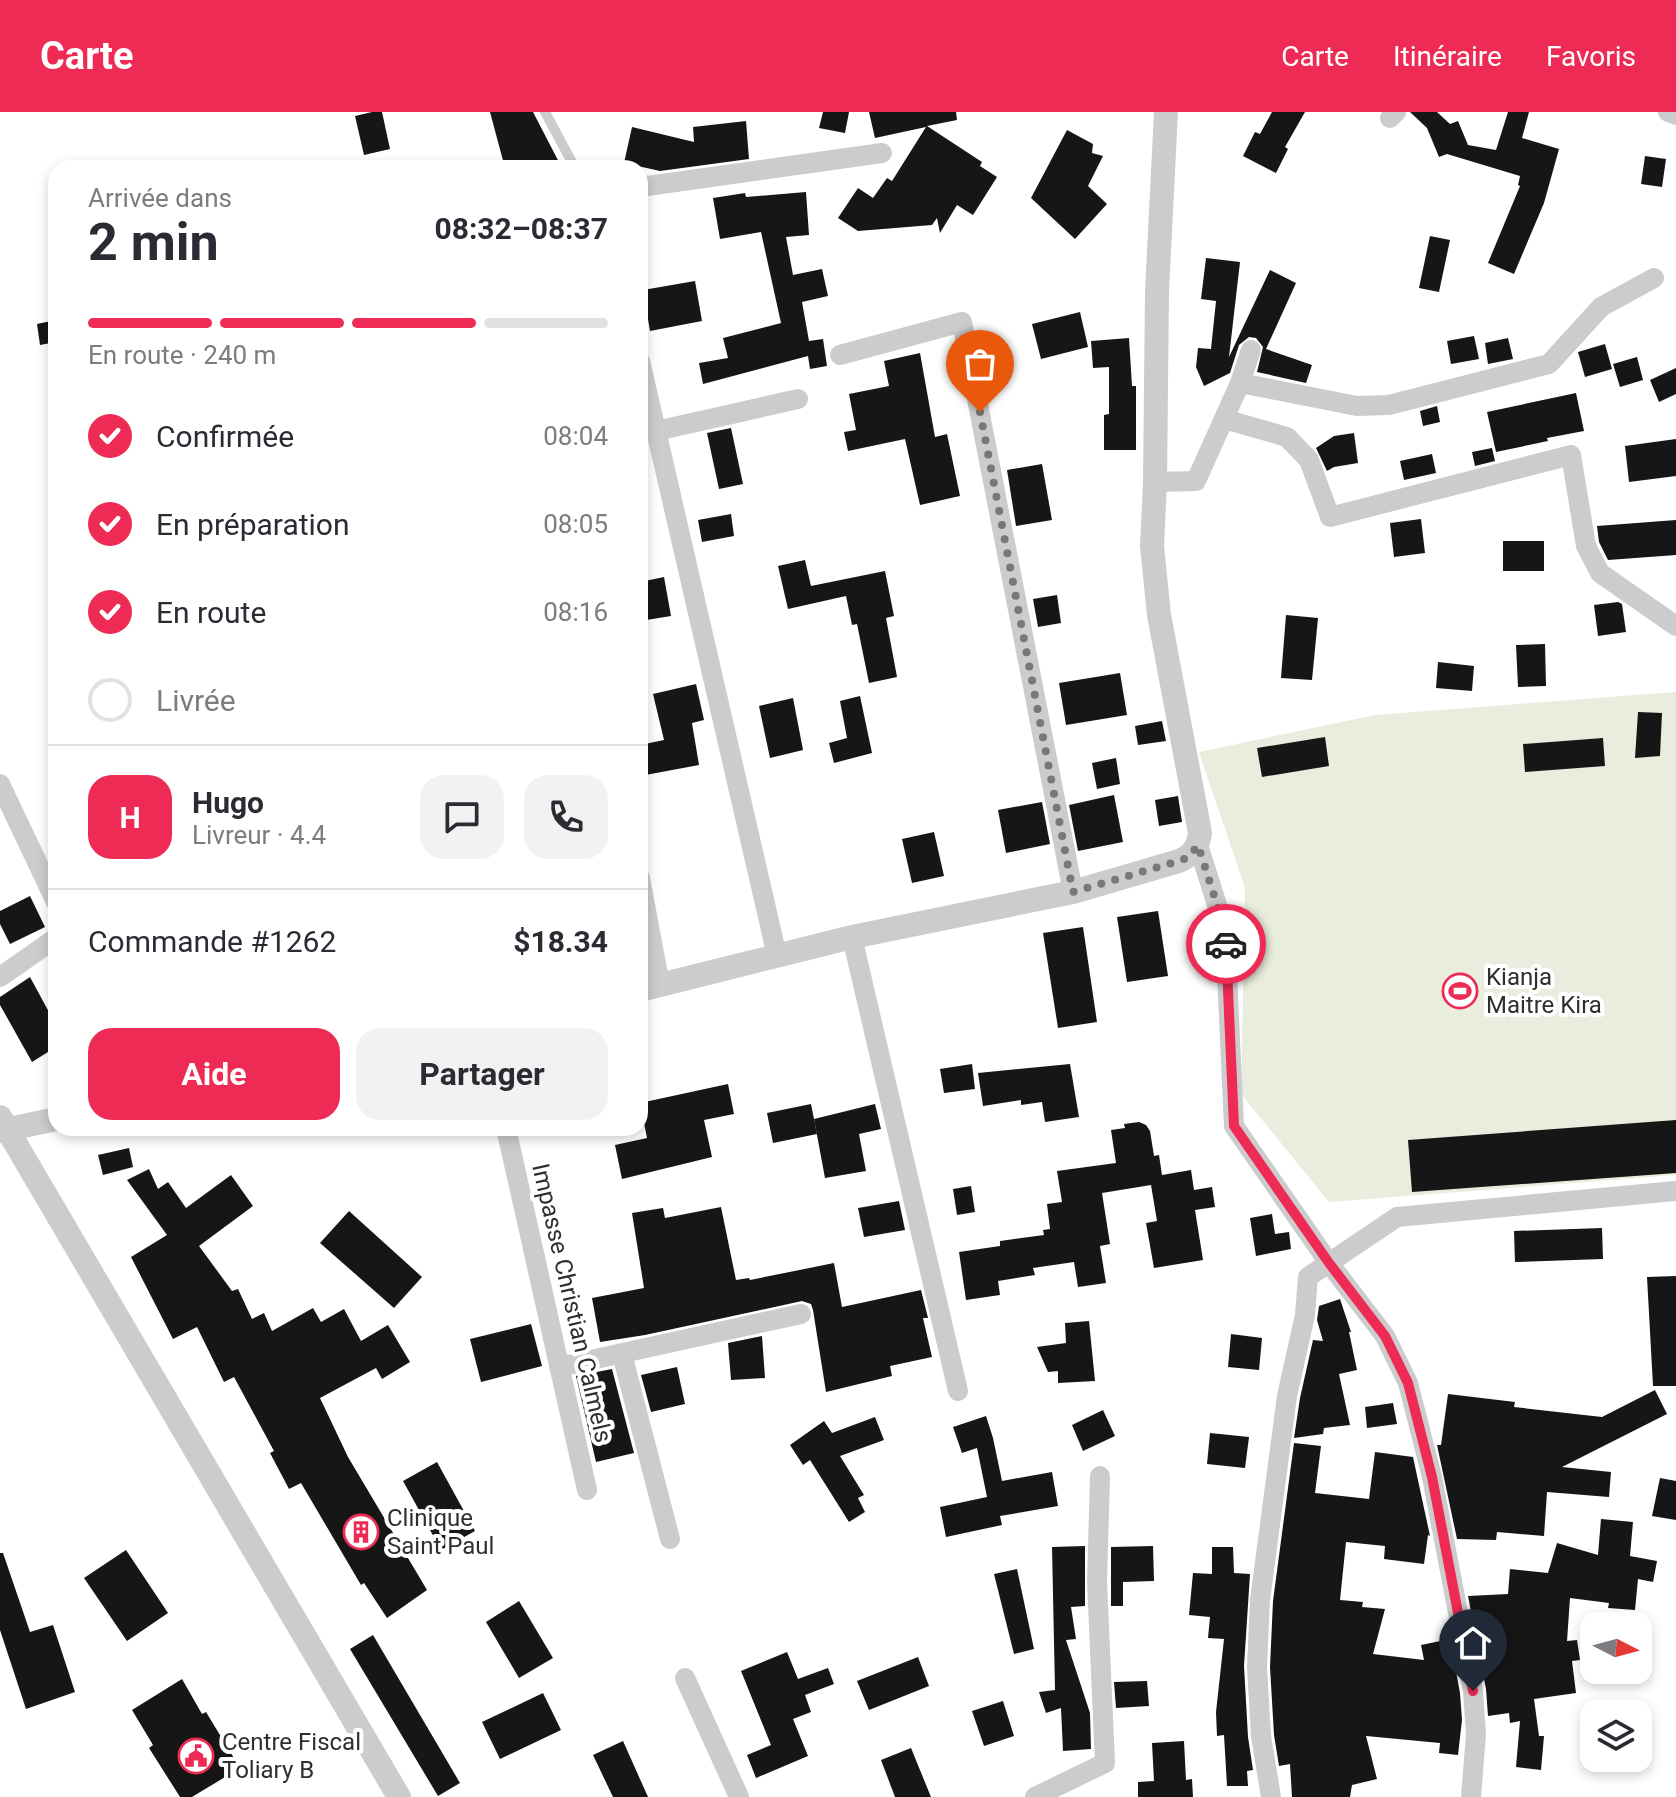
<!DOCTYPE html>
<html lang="fr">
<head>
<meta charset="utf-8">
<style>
	:root { --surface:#fff; --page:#f2f2f3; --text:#2b2b33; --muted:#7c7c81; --line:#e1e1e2; --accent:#ed2b55 }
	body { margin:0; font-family:Roboto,sans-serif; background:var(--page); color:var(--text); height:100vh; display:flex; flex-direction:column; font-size:30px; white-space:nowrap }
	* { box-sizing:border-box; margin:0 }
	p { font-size:26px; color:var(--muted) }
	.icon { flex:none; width:44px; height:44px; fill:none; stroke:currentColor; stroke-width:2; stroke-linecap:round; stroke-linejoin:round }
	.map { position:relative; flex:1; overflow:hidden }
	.sheet { position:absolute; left:48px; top:48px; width:600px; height:976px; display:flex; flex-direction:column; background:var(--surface); border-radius:24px; box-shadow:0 4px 12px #0003 }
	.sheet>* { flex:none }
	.needle { width:52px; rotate:96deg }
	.buttons { position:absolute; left:1580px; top:1500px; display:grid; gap:16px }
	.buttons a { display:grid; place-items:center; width:72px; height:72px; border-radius:16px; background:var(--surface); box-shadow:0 4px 12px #0003; font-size:40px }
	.pin { position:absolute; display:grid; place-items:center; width:68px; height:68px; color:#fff; margin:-82px -34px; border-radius:50% 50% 50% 0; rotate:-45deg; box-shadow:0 0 8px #0007 }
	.pin .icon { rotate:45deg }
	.courier { position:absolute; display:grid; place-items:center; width:80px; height:80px; margin:-40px; border:6px solid #ed2b55; border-radius:50%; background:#fff; color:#222; box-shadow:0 2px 10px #0007 }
	.head em { font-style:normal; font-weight:700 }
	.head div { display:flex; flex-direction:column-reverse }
	.head { display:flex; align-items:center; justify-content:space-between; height:136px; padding:0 40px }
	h1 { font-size:52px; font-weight:700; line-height:60px }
	.bar { display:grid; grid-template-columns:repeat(4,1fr); gap:12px 8px; align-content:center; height:96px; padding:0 40px }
	.bar i { height:10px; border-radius:6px; background:var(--line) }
	.bar .current { background:var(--accent) }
	.bar p { grid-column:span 4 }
	.line { display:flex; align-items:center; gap:20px; padding:0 40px; border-top:2px solid var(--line) }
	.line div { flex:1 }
	.round { display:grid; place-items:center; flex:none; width:84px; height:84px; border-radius:24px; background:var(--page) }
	ol { padding:0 40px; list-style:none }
	li { display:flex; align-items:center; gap:24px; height:88px }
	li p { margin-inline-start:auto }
	li .icon { padding:8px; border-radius:50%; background:var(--accent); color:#fff; stroke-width:4 }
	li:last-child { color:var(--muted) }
	li i { width:44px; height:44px; border:4px solid var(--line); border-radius:50% }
	.button { display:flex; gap:16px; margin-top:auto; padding:16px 40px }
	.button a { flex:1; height:92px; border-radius:24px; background:var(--accent); color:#fff; font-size:32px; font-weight:700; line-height:92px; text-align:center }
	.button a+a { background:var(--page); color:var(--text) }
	header { display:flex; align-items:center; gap:48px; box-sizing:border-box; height:112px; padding:0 40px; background:var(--accent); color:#fff }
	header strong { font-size:38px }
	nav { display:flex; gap:44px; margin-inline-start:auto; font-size:28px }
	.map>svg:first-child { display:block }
</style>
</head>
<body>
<header>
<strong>Carte</strong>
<nav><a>Carte</a><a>Itinéraire</a><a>Favoris</a></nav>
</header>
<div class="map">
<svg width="1676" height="1685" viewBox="0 0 1676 1685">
	<rect width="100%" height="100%" fill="#fff"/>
	<path fill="#e8eddd" d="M1676 580V1063L1329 1090 1241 982 1245 776 1199 640 1375 603Z"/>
	<g fill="#161616">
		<path d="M372 0H382L390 37 364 43 355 4Z"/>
		<path d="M490 0H533L562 56H505Z"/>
		<path d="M823 0H849L845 21 819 16Z"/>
		<path d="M869 0H956L957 8 927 14 982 50 980 54 997 65 973 103 957 93 940 121 937 106 932 113 858 119 838 106 858 76 873 86 887 66 892 69 926 15 875 26Z"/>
		<path d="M1272 0H1305L1285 35 1288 37 1276 61 1243 44 1255 20 1260 22Z"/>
		<path d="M1410 0H1437L1450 12 1458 9 1468 33 1496 38 1508 0H1529L1522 26 1559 37 1544 91 1514 162 1488 151 1520 74 1518 73 1520 64 1447 42 1439 45 1427 16Z"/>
		<path d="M746 9 749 47 660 59 624 51 632 15 694 30 693 15Z"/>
		<path d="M1067 18 1093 32 1092 41 1103 44 1088 74 1107 92 1075 127 1031 86Z"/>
		<path d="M1645 44 1666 47 1662 75 1641 72Z"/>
		<path d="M806 80 809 123 786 125 793 163 822 157 828 184 802 190 809 229 823 227 827 254 810 257 808 244 703 272 699 251 728 246 723 226 781 211 761 120 720 127 713 86 745 81 746 85Z"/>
		<path d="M1430 124 1450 128 1439 180 1419 176Z"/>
		<path d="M1206 146 1240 150 1229 245 1270 158 1296 171 1266 237 1312 253 1306 271 1257 260 1263 235 1256 226 1249 225 1239 233 1230 261 1204 274 1196 255 1198 236 1211 237 1216 189 1201 187Z"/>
		<path d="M695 169 702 209 650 219 643 178Z"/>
		<path d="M1080 200 1088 235 1041 247 1032 212Z"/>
		<path d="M56 208V230L40 233 37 212Z"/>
		<path d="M1474 224 1479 247 1451 252 1447 229Z"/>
		<path d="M1129 226 1132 274H1136V338H1104V303L1109 302V255L1093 256 1091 229Z"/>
		<path d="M1508 226 1513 247 1488 252 1485 231Z"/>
		<path d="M1605 232 1612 257 1585 265 1578 240Z"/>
		<path d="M920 241 935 325 947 322 960 384 920 393 905 327 848 339 844 320 856 318 849 282 889 274 884 249Z"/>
		<path d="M1637 245 1643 268 1620 275 1613 252Z"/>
		<path d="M1676 256V282L1659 290 1650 268Z"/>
		<path d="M1576 281 1584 319 1547 326 1548 329 1496 340 1487 300Z"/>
		<path d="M1437 294 1440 310 1423 314 1420 299Z"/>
		<path d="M731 316 743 372 719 377 707 321Z"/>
		<path d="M1354 321 1358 351 1334 355 1327 359 1316 336 1334 324Z"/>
		<path d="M1676 327V364L1629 370 1625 334Z"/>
		<path d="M1492 336 1495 349 1475 354 1472 340Z"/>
		<path d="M1432 342 1436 361 1404 368 1400 349Z"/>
		<path d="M1042 352 1052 408 1016 414 1007 358Z"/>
		<path d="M731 402 734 424 702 430 698 408Z"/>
		<path d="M1421 407 1425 441 1394 445 1390 411Z"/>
		<path d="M1676 408V443L1608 448 1599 430 1597 414Z"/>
		<rect x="1503" y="429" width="41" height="30"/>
		<path d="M805 448 811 474 885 459 894 504 886 506 897 565 869 571 857 512 852 513 846 484 788 497 778 454Z"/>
		<path d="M664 465 671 504 640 509V470Z"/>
		<path d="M1057 483 1061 511 1038 515 1033 487Z"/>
		<path d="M1618 490 1622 492 1626 520 1598 524 1594 493Z"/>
		<path d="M1286 503 1318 506 1312 568 1281 566Z"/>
		<path d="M1545 532 1546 574 1518 575 1516 533Z"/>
		<path d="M1438 550 1474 554 1472 579 1436 576Z"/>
		<path d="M1120 561 1127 603 1066 613 1059 571Z"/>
		<path d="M696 572 704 608 692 611 699 653 640 664V633L664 628 653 582Z"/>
		<path d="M860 584 872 641 834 651 829 631 847 626 840 589Z"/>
		<path d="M793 586 803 638 770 646 759 594Z"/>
		<path d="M1638 600 1662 601 1660 644 1635 646Z"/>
		<path d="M1162 609 1166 629 1138 633 1135 614Z"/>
		<path d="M1325 625 1329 654 1262 665 1257 636Z"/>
		<path d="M1603 626 1605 654 1525 660 1523 632Z"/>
		<path d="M1116 646 1120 672 1097 677 1092 651Z"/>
		<path d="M1114 683 1123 730 1078 739 1069 693Z"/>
		<path d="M1178 684 1182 710 1159 714 1155 688Z"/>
		<path d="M1042 690 1050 732 1006 741 998 698Z"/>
		<path d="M934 720 944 764 912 771 902 727Z"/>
		<path d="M30 784 45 815 10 832 0 812V799Z"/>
		<path d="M1158 799 1168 864 1127 870 1117 805Z"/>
		<path d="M1083 815 1097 910 1058 916 1043 821Z"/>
		<path d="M30 865 56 913V935L32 950 0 893V885Z"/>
		<path d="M972 952 975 977 944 981 940 957Z"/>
		<path d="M1070 952 1079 1005 1045 1010 1042 990 1021 993V988L983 994 978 961Z"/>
		<path d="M728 972 734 1002 704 1008 712 1045 622 1067 615 1033 647 1026 640 991Z"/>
		<path d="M811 992 817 1022 773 1031 767 1001Z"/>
		<path d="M875 992 881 1017 859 1022 866 1059 825 1066 814 1007Z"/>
		<path d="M1676 1008V1061L1412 1080 1408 1028Z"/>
		<path d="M1139 1010 1146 1013 1150 1019 1154 1044 1159 1043 1162 1063 1191 1058 1194 1078 1212 1075 1215 1095 1195 1098 1203 1148 1154 1156 1146 1111 1157 1109 1151 1073 1102 1081 1110 1132 1100 1134 1106 1171 1078 1175 1074 1150 1033 1156 1035 1163 998 1169 1000 1183 966 1188 959 1140 1000 1134V1129L1044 1123 1043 1118 1050 1117 1047 1092 1062 1090 1057 1059 1116 1051 1111 1018 1125 1016 1124 1012Z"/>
		<path d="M129 1036 133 1055 103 1063 98 1043Z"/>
		<path d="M149 1057 158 1077 168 1070 186 1096 231 1063 253 1094 199 1134 232 1179 238 1177 252 1207 264 1201 272 1219 313 1196 321 1210 344 1197 361 1229 388 1213 410 1250 382 1267 376 1256 320 1286 348 1345 427 1478 387 1506 364 1471 361 1473 301 1371 289 1377 270 1341 274 1339 234 1265 224 1270 197 1215 173 1227 131 1145 167 1123 127 1068Z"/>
		<path d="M971 1074 975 1100 957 1103 953 1077Z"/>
		<path d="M899 1089 905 1118 864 1125 858 1096Z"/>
		<path d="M721 1095 736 1168 749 1166 750 1168 834 1151 842 1195 921 1178 928 1206H923L932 1245 890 1254 892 1264 826 1280 813 1198 811 1192 802 1189 645 1223 600 1230 592 1186 644 1176 632 1101 663 1096 665 1106Z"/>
		<path d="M349 1099 422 1165 394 1196 320 1131Z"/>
		<path d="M1272 1102 1275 1122 1289 1120 1291 1137 1256 1144 1250 1106Z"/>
		<path d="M1602 1116 1603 1147 1515 1150 1514 1119Z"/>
		<path d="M1676 1164V1274H1653L1647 1165Z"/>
		<path d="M1340 1187 1351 1220H1349L1357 1258 1339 1262 1350 1313 1324 1316 1323 1322 1294 1326 1300 1286 1313 1228 1323 1229 1317 1208 1319 1194Z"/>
		<path d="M1089 1209 1095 1269 1058 1271V1259L1048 1260 1037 1235 1066 1231 1065 1211Z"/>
		<path d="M531 1212 542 1254 481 1270 470 1227Z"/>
		<path d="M1231 1222 1262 1226 1259 1258 1228 1255Z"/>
		<path d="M762 1224 765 1266 731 1268 728 1231Z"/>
		<path d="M677 1255 685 1292 651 1300 641 1263Z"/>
		<path d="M612 1257 634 1341 596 1350 576 1264Z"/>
		<path d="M1655 1278 1667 1302 1562 1355 1611 1360 1609 1385 1547 1380 1544 1424 1497 1420 1496 1428 1457 1427 1437 1333H1441L1448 1282 1515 1290 1514 1295 1602 1305Z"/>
		<path d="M1393 1291 1397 1312 1367 1316 1365 1295Z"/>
		<path d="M1103 1298 1115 1324 1083 1339 1072 1313Z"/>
		<path d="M986 1304 993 1326 1002 1369 1052 1360 1058 1394 1000 1404 1002 1413 946 1425 940 1395 987 1385 977 1336 962 1341 953 1315Z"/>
		<path d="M875 1305 884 1328 840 1344 864 1383 858 1386 865 1400 849 1410 810 1348 803 1353 790 1333 824 1309 832 1321Z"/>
		<path d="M1210 1321 1249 1325 1245 1356 1207 1352Z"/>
		<path d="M1294 1331 1321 1334 1315 1381 1369 1387 1375 1340 1413 1345 1430 1424 1428 1423 1424 1452 1384 1447 1385 1434 1346 1430 1340 1488 1363 1490 1362 1495 1385 1497 1373 1542 1424 1548 1421 1533 1450 1527 1460 1581 1462 1608 1458 1643 1439 1641 1440 1631 1366 1624 1377 1667 1352 1673 1350 1685H1292L1290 1652 1279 1654 1274 1623 1270 1555 1273 1489Z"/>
		<path d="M437 1350 475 1419 441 1438 403 1369Z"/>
		<path d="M1660 1366 1676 1369V1408L1652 1404Z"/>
		<path d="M1601 1407 1633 1410 1630 1444 1657 1449 1653 1470 1638 1467 1635 1498 1608 1496 1609 1491 1570 1486 1567 1529 1577 1528 1580 1548 1572 1549 1576 1581 1534 1587 1539 1624H1544L1541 1658 1516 1655 1520 1609 1510 1611 1509 1601 1488 1604 1486 1577 1468 1484 1508 1482 1510 1457 1548 1461 1557 1431 1598 1443Z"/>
		<path d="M1085 1434V1494L1071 1495 1076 1527 1066 1528 1090 1601 1091 1637 1063 1639 1061 1596 1046 1601 1039 1580 1055 1578 1052 1435Z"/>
		<path d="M1153 1434 1154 1469 1123 1470V1494H1111V1435Z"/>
		<path d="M1212 1435H1233L1234 1461 1250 1462 1244 1554 1248 1625 1253 1658 1247 1659 1248 1674H1227L1224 1623 1217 1624 1216 1600 1224 1527 1208 1526 1210 1505 1189 1503 1193 1461 1212 1462Z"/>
		<path d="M126 1438 168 1501 127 1529 84 1466Z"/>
		<path d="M0 1441H3L30 1520 53 1513 75 1580 26 1597 0 1518Z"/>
		<path d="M1017 1457 1034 1537 1014 1542 994 1462Z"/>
		<path d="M519 1489 553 1546 519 1566 486 1510Z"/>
		<path d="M373 1523 460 1671 438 1684 350 1537Z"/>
		<path d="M787 1540 798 1567 828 1556 834 1572 805 1583 811 1600 793 1607 808 1644 756 1666 747 1643 771 1633 741 1559Z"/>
		<path d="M918 1545 929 1574 869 1598 857 1569Z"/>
		<path d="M182 1567 202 1602 206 1600 240 1656 192 1685H180L149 1636 153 1633 132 1598Z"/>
		<path d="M1147 1569 1149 1594 1116 1596 1114 1570Z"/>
		<path d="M543 1581 561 1618 500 1647 482 1610Z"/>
		<path d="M1003 1589 1014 1624 984 1634 972 1599Z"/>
		<path d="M623 1629 648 1685H613L593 1643Z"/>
		<path d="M1184 1629 1186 1668 1192 1667 1193 1685H1138V1670L1154 1669 1152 1631Z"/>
		<path d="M911 1636 931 1685H895L881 1648Z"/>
	</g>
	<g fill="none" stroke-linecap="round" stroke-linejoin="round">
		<path stroke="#ccc" stroke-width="10" d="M545 0 575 56"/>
		<g stroke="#ccc" stroke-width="20">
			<path d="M1668 0 1676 3"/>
			<path d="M1390 6 1396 0"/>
			<path d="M640 75 882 41"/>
			<path d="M840 243 962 210 1073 780"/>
			<path d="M640 249 777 844"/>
			<path d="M1240 271 1357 294 1389 293 1549 252 1601 195 1654 166"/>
			<path d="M1224 307 1287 325 1309 348 1330 405 1571 343 1586 434 1600 461 1676 514"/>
			<path d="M656 319 798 287"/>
			<path d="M1155 370 1196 369 1240 271 1251 238"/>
			<path d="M0 672 56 790"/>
			<path d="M1198 733 1225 818 1234 1014 1329 1151 1385 1224 1408 1271 1432 1365 1473 1579 1476 1622 1471 1685"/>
			<path d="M640 766 660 873"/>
			<path d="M852 825 958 1279"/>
			<path d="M0 865 56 826"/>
			<path d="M506 1016 587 1378"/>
			<path d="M622 1242 670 1427"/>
			<path d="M559 1255 801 1202"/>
			<path d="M685 1566 739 1685"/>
			<path d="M1035 1685 1105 1651 1097 1470 1100 1364"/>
			<path d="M1271 1685 1261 1624 1257 1555 1260 1488 1287 1284 1305 1203 1308 1165 1397 1105 1676 1079"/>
		</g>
		<g stroke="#ccc" stroke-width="24">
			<path d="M640 878 852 825 1073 780 1179 749C1193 743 1198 735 1200 721L1159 503 1152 434 1155 370 1157 179 1166 0"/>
			<path d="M0 1005 399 1685"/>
			<path d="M0 1019 56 1007"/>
		</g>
	</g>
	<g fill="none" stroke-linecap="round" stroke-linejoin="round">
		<path stroke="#787878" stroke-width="8" stroke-dasharray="0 14.4" d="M980 300 1073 780 1179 749 1189 745 1198 733 1225 818 1226 832"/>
		<path stroke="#ed2b55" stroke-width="10" d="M1226 832 1234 1014 1329 1151 1385 1224 1408 1271 1432 1365 1473 1579"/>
	</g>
	<defs>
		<g id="stadium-ring" transform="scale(1.8)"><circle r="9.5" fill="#fff" stroke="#ed2b55" stroke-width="1.5"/><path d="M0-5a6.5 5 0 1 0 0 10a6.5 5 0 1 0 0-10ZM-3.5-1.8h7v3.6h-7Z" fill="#ed2b55"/></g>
		<g id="building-ring" transform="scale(1.8)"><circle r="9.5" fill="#fff" stroke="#ed2b55" stroke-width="1.5"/><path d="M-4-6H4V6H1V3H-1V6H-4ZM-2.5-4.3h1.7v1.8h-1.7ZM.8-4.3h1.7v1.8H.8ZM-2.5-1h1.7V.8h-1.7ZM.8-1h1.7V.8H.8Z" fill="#ed2b55"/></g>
		<g id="civic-ring" transform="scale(1.8)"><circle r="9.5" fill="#fff" stroke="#ed2b55" stroke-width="1.5"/><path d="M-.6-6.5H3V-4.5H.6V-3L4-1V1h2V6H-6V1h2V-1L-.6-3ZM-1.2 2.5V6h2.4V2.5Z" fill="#ed2b55"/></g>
	</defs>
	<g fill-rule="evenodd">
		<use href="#stadium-ring" x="1460" y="879"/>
		<use href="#building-ring" x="361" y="1420"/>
		<use href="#civic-ring" x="196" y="1644"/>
	</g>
	<g text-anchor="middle" stroke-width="8" stroke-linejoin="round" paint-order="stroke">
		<g font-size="24" fill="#2f2f2f" stroke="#fff" text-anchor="start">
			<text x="1486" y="873">Kianja<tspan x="1486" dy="28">Maitre Kira</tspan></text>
			<text x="387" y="1414">Clinique<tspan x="387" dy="28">Saint Paul</tspan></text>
			<text x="222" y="1638">Centre Fiscal<tspan x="222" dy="28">Toliary B</tspan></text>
		</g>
		<g font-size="24" fill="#2f2f2f" stroke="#fff">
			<text transform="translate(572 1191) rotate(77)" y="8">Impasse Christian Calmels</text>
		</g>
	</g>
</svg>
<div class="buttons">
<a><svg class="needle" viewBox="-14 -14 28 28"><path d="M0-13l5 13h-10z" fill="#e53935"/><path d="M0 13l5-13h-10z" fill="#7c7c81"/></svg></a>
<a><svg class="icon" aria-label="layers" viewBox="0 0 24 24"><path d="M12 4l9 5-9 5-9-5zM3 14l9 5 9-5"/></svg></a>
</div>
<div class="pin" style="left:980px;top:300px;background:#ea580c"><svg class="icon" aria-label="bag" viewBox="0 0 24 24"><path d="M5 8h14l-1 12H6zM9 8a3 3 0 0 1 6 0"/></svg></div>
<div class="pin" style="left:1473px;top:1579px;background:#1f2937"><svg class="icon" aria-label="home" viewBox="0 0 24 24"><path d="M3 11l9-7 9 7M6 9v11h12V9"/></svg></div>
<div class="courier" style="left:1226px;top:832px"><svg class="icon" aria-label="car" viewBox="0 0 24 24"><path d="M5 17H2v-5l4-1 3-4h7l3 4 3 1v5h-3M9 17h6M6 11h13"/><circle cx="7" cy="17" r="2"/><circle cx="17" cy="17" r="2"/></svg></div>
<section class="sheet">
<div class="head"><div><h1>2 min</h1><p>Arrivée dans</p></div><em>08:32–08:37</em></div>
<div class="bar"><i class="current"></i><i class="current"></i><i class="current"></i><i></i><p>En route · 240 m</p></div>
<ol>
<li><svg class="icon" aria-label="check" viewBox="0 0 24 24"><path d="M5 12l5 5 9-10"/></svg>Confirmée<p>08:04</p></li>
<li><svg class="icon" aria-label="check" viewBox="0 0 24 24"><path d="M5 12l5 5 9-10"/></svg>En préparation<p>08:05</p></li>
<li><svg class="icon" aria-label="check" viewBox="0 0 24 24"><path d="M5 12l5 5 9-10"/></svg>En route<p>08:16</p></li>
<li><i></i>Livrée</li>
</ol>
<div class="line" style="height:144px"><b class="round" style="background:var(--accent);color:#fff">H</b><div><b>Hugo</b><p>Livreur · 4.4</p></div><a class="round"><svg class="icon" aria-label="chat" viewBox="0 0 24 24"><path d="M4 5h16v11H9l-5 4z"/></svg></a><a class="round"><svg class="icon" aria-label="phone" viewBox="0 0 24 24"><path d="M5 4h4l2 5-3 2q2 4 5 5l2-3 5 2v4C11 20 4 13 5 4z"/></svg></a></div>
<div class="line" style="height:104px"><div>Commande #1262</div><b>$18.34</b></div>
<div class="button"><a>Aide</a><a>Partager</a></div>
</section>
</div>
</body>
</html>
